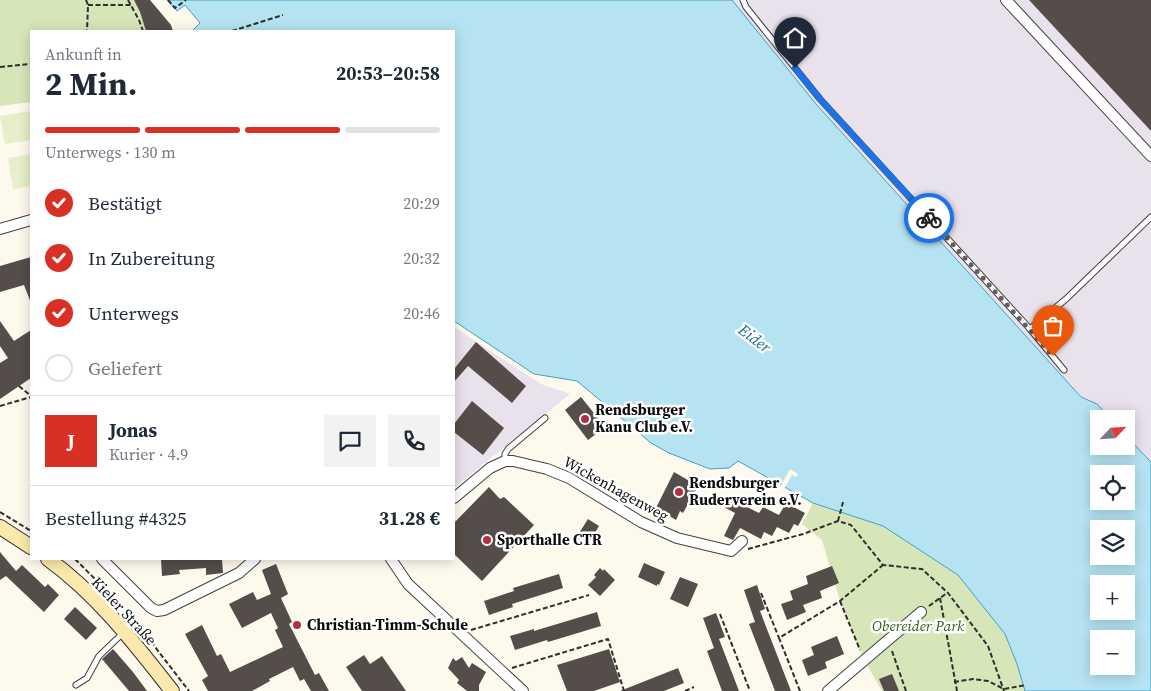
<!DOCTYPE html>
<html lang="de">
<head>
<meta charset="utf-8">
<style>
	:root { --surface:#fff; --page:#f2f2f3; --text:#1f2937; --muted:#747a83; --line:#e0e1e3; --accent:#d93025 }
	body { margin:0; font-family:"Source Serif 4",serif; background:var(--page); color:var(--text); height:100vh; display:flex; flex-direction:column; font-size:19px; white-space:nowrap }
	* { box-sizing:border-box; margin:0 }
	p { font-size:16px; color:var(--muted) }
	.icon { flex:none; width:28px; height:28px; fill:none; stroke:currentColor; stroke-width:2; stroke-linecap:round; stroke-linejoin:round }
	.map { position:relative; flex:1; overflow:hidden }
	.details { position:absolute; left:30px; top:30px; width:425px; height:530px; display:flex; flex-direction:column; background:var(--surface); border-radius:0px; box-shadow:0 2px 12px #0003 }
	.details>* { flex:none }
	.needle { width:32px; rotate:65deg }
	.buttons { position:absolute; left:1090px; top:410px; display:grid; gap:10px }
	.buttons a { display:grid; place-items:center; width:45px; height:45px; border-radius:0px; background:var(--surface); box-shadow:0 2px 12px #0003; font-size:25px }
	.pin { position:absolute; display:grid; place-items:center; width:42px; height:42px; color:#fff; margin:-51px -21px; border-radius:50% 50% 50% 0; rotate:-45deg; box-shadow:0 0 5px #0007 }
	.pin .icon { rotate:45deg }
	.courier { position:absolute; display:grid; place-items:center; width:50px; height:50px; margin:-25px; border:4px solid #1a73e8; border-radius:50%; background:#fff; color:#222; box-shadow:0 1px 6px #0007 }
	.headline em { font-style:normal; font-weight:700 }
	.headline div { display:flex; flex-direction:column-reverse }
	.headline { display:flex; align-items:center; justify-content:space-between; height:85px; padding:0 15px }
	h1 { font-size:32px; font-weight:700; line-height:38px }
	.bar { display:grid; grid-template-columns:repeat(4,1fr); gap:8px 5px; align-content:center; height:60px; padding:0 15px }
	.bar i { height:6px; border-radius:4px; background:var(--line) }
	.bar .active { background:var(--accent) }
	.bar p { grid-column:span 4 }
	.line { display:flex; align-items:center; gap:12px; padding:0 15px; border-top:1px solid var(--line) }
	.line div { flex:1 }
	.round { display:grid; place-items:center; flex:none; width:52px; height:52px; border-radius:0px; background:var(--page) }
	ol { padding:0 15px; list-style:none }
	li { display:flex; align-items:center; gap:15px; height:55px }
	li p { margin-inline-start:auto }
	li .icon { padding:5px; border-radius:50%; background:var(--accent); color:#fff; stroke-width:4 }
	li:last-child { color:var(--muted) }
	li i { width:28px; height:28px; border:2px solid var(--line); border-radius:50% }
	.map>svg:first-child { display:block }
</style>
</head>
<body>
<div class="map">
<svg width="1151" height="691" viewBox="0 0 1151 691">
	<rect width="100%" height="100%" fill="#fef9ed"/>
	<g fill="#e9e1eb">
		<path d="M732 0H1151V462L1126 436V419H1111L1097 404 1081 397 816 104Z"/>
		<path d="M454 327 541 384 570 394 454 488Z"/>
	</g>
	<g fill="#d6e6b9">
		<path d="M0 0H134L140 10 146 31H31V102L0 106Z"/>
		<path d="M813 503 883 526 958 575 1005 634 1017 664 1025 691H882L864 660 840 601 822 540 802 524Z"/>
	</g>
	<g fill="#e6eeca">
		<path d="M31 111V140L5 144 0 116Z"/>
		<path d="M31 154V186L13 189 8 158Z"/>
	</g>
	<path fill="#b5e3f2" stroke="#40a0c5" fill-rule="evenodd" d="M167 0H732L816 104 1081 397 1097 404 1111 419H1099V446H1126V436L1151 462V691H1025L1017 664 1005 634 958 575 883 526 813 503 738 461 729 468 710 469 669 453 651 443 577 381 534 374 454 321V31H194L193 30 200 23 185 5 177 11ZM1099 474H1126V501H1099ZM1099 529H1126V556H1099ZM1099 584H1126V611H1099ZM1099 639H1126V666H1099Z"/>
	<path fill="#fef9ed" d="M790 469 798 474 796 477 792 475 784 489 780 487Z"/>
	<g fill="#554d4a">
		<path d="M134 0H150L171 25 173 31H146L140 12Z"/>
		<path d="M1029 0H1151V131Z"/>
		<path d="M31 257V303L24 285 0 292V266Z"/>
		<path d="M0 321 14 341 31 330V378L0 399V363L8 358 0 346Z"/>
		<path d="M476 342 526 386 512 403 468 366 454 382V369Z"/>
		<path d="M581 397 605 427 588 440 565 410Z"/>
		<path d="M472 401 504 428 483 455 454 432V424Z"/>
		<path d="M674 472 698 486 683 513 680 511 676 520 656 508Z"/>
		<path d="M489 487 500 499 504 497 534 525 482 581 454 554V523Z"/>
		<path d="M727 497 759 513 763 507 779 515 786 503 805 513 798 526 794 524 789 533 777 527 772 536 764 532 761 539 740 528 733 540 724 536 735 513 722 506Z"/>
		<path d="M588 519 599 526 588 545 576 538Z"/>
		<path d="M0 552 16 571 22 565 45 587 48 584 59 595 44 612 6 576 0 580Z"/>
		<path d="M161 559H222L223 573 206 575V568L179 570 180 574 162 576Z"/>
		<path d="M644 563 665 572 659 585 657 584V586L638 577Z"/>
		<path d="M276 564 288 594 281 598 292 622 289 624 315 675 319 673 329 691H311L304 679 300 681 293 667 269 679 270 681 252 691H208L202 680 208 676 185 634 202 625 217 656 221 654 230 672 283 647 275 630 278 628 271 613 242 628 229 604 253 592 257 600 271 594 262 570Z"/>
		<path d="M832 566 839 583 820 591 822 598 803 605 806 612 787 620 781 604 793 600 790 591 808 584 806 576Z"/>
		<path d="M600 568 603 571 604 569 615 580 600 596 588 585 596 577 594 575Z"/>
		<path d="M559 574 563 588 512 604 513 607 489 615 484 601 514 591 513 588Z"/>
		<path d="M680 577 698 584 688 607 670 599Z"/>
		<path d="M757 585 765 609 760 611 791 691H775L749 624 755 622 744 590Z"/>
		<path d="M75 607 97 628 86 640 64 619Z"/>
		<path d="M597 612 601 626 548 642 547 640 515 650 510 636 534 629V631Z"/>
		<path d="M716 613 725 637 719 639 739 691H722L707 651 714 648 703 618Z"/>
		<path d="M837 636 844 654 825 662 827 668 808 676 802 660 814 655 811 647Z"/>
		<path d="M113 649 133 672 147 691H129L102 659Z"/>
		<path d="M609 649 620 682 594 691H567L557 665Z"/>
		<path d="M364 655 370 664 382 656 406 691H362L346 667Z"/>
		<path d="M462 657 469 668 472 663 486 672 479 685V691H467L457 683 459 680 448 668 453 658 456 661Z"/>
		<path d="M678 668 684 683 664 691H620Z"/>
		<path d="M892 674 899 691H884L879 679Z"/>
	</g>
	<g fill="none" stroke-linecap="round" stroke-linejoin="round">
		<g stroke="#404040" stroke-width="7">
			<g id="service">
				<path d="M743 0 746 7 820 99 1030 329 1064 370"/>
				<path d="M1030 329 1066 299 1151 217"/>
				<path d="M505 461V454L508 449 545 418"/>
				<path d="M76 685 87 678 99 656 124 632"/>
			</g>
		</g>
		<g stroke="#404040" stroke-width="12">
			<g id="minor">
				<path d="M1006 0 1151 156"/>
				<path d="M0 229 31 220"/>
				<path d="M454 498 490 468 505 461H513L547 469 569 478 641 522 677 538 731 551 742 541"/>
				<path d="M102 559 151 608 157 611 164 610 239 573 255 559"/>
				<path d="M391 559 408 584 523 691"/>
				<path d="M828 691 921 612"/>
			</g>
		</g>
		<g stroke="#2f2f2f" stroke-width="16">
			<g id="secondary">
				<path d="M0 527 31 547"/>
				<path d="M48 559C97 594 135 644 172 691"/>
			</g>
		</g>
		<g stroke="#2f2f2f" stroke-width="2" stroke-dasharray="5 2.5" stroke-linecap="butt">
			<path d="M86 0 88 5 87 31"/>
			<path d="M128 0 139 20 143 31"/>
			<path d="M168 0 175 8 186 0"/>
			<path d="M88 5H132"/>
			<path d="M232 31 283 15"/>
			<path d="M0 67 31 64"/>
			<path d="M19 386 31 396"/>
			<path d="M0 406 31 397"/>
			<path d="M0 512 31 531"/>
			<path d="M838 521 843 502"/>
			<path d="M748 549 803 534 838 521 851 525 883 565 922 569 948 593 988 646 1004 691"/>
			<path d="M75 559 128 612 189 691"/>
			<path d="M761 593 779 638"/>
			<path d="M940 598 957 691"/>
			<path d="M840 601 860 650"/>
			<path d="M929 606 947 593"/>
			<path d="M720 614 750 691"/>
			<path d="M471 630 589 595"/>
			<path d="M892 651 906 691"/>
			<path d="M512 668 608 639 624 691"/>
			<path d="M954 682 973 679 988 681 1004 689 1026 685"/>
			<path d="M685 691 694 687"/>
			<path d="M800 691 779 638 840 601 883 565"/>
		</g>
		<use href="#service" stroke="#fff" stroke-width="5"/>
		<use href="#minor" stroke="#fff" stroke-width="10"/>
		<use href="#secondary" stroke="#fae8ac" stroke-width="14"/>
	</g>
	<g fill="none" stroke-linecap="round" stroke-linejoin="round">
		<path stroke="#61605b" stroke-width="5" stroke-dasharray="0 9" d="M929 218 1053 356"/>
		<path stroke="#1a73e8" stroke-width="6" d="M795 68 820 99 929 218"/>
	</g>
	<g fill="#b42d44" stroke="#fff" stroke-width="2">
		<circle cx="585" cy="419" r="5"/>
		<circle cx="679" cy="492" r="5"/>
		<circle cx="487" cy="540" r="5"/>
		<circle cx="297" cy="625" r="5"/>
	</g>
	<g text-anchor="middle" stroke-width="5" stroke-linejoin="round" paint-order="stroke">
		<g font-size="15" font-weight="bold" fill="#0d0d0d" stroke="#fff" text-anchor="start">
			<text x="595" y="415">Rendsburger<tspan x="595" dy="17">Kanu Club e.V.</tspan></text>
			<text x="689" y="488">Rendsburger<tspan x="689" dy="17">Ruderverein e.V.</tspan></text>
			<text x="497" y="545">Sporthalle CTR</text>
			<text x="307" y="630">Christian-Timm-Schule</text>
		</g>
		<g font-size="15" fill="#0d0d0d" stroke="#fff">
			<text transform="translate(616 489) rotate(29)" y="5">Wickenhagenweg</text>
			<text transform="translate(124 611) rotate(47)" y="5">Kieler Straße</text>
		</g>
		<g font-size="15" font-style="italic" fill="#366021" stroke="#fff">
			<text x="918" y="631">Obereider Park</text>
		</g>
		<g font-size="16" font-style="italic" fill="#1e7096" stroke="#fff">
			<text transform="translate(755 338) rotate(37)" y="6">Eider</text>
		</g>
	</g>
</svg>
<div class="buttons">
<a><svg class="needle" viewBox="-14 -14 28 28"><path d="M0-13l5 13h-10z" fill="#e53935"/><path d="M0 13l5-13h-10z" fill="#747a83"/></svg></a>
<a><svg class="icon" aria-label="locate" viewBox="0 0 24 24"><circle cx="12" cy="12" r="6"/><path d="M12 2v4M12 18v4M2 12h4M18 12h4"/></svg></a>
<a><svg class="icon" aria-label="layers" viewBox="0 0 24 24"><path d="M12 4l9 5-9 5-9-5zM3 14l9 5 9-5"/></svg></a>
<a>+</a>
<a>−</a>
</div>
<div class="pin" style="left:1053px;top:356px;background:#ea580c"><svg class="icon" aria-label="bag" viewBox="0 0 24 24"><path d="M5 8h14l-1 12H6zM9 8a3 3 0 0 1 6 0"/></svg></div>
<div class="pin" style="left:795px;top:68px;background:#1f2937"><svg class="icon" aria-label="home" viewBox="0 0 24 24"><path d="M3 11l9-7 9 7M6 9v11h12V9"/></svg></div>
<div class="courier" style="left:929px;top:218px"><svg class="icon" aria-label="bike" viewBox="0 0 24 24"><circle cx="6" cy="16" r="4"/><circle cx="18" cy="16" r="4"/><path d="M6 16l4-8h5l3 8M10 8l3 8H6M13 5h3"/></svg></div>
<section class="details">
<div class="headline"><div><h1>2 Min.</h1><p>Ankunft in</p></div><em>20:53–20:58</em></div>
<div class="bar"><i class="active"></i><i class="active"></i><i class="active"></i><i></i><p>Unterwegs · 130 m</p></div>
<ol>
<li><svg class="icon" aria-label="check" viewBox="0 0 24 24"><path d="M5 12l5 5 9-10"/></svg>Bestätigt<p>20:29</p></li>
<li><svg class="icon" aria-label="check" viewBox="0 0 24 24"><path d="M5 12l5 5 9-10"/></svg>In Zubereitung<p>20:32</p></li>
<li><svg class="icon" aria-label="check" viewBox="0 0 24 24"><path d="M5 12l5 5 9-10"/></svg>Unterwegs<p>20:46</p></li>
<li><i></i>Geliefert</li>
</ol>
<div class="line" style="height:90px"><b class="round" style="background:var(--accent);color:#fff">J</b><div><b>Jonas</b><p>Kurier · 4.9</p></div><a class="round"><svg class="icon" aria-label="chat" viewBox="0 0 24 24"><path d="M4 5h16v11H9l-5 4z"/></svg></a><a class="round"><svg class="icon" aria-label="phone" viewBox="0 0 24 24"><path d="M5 4h4l2 5-3 2q2 4 5 5l2-3 5 2v4C11 20 4 13 5 4z"/></svg></a></div>
<div class="line" style="height:65px"><div>Bestellung #4325</div><b>31.28 €</b></div>
</section>
</div>
</body>
</html>
